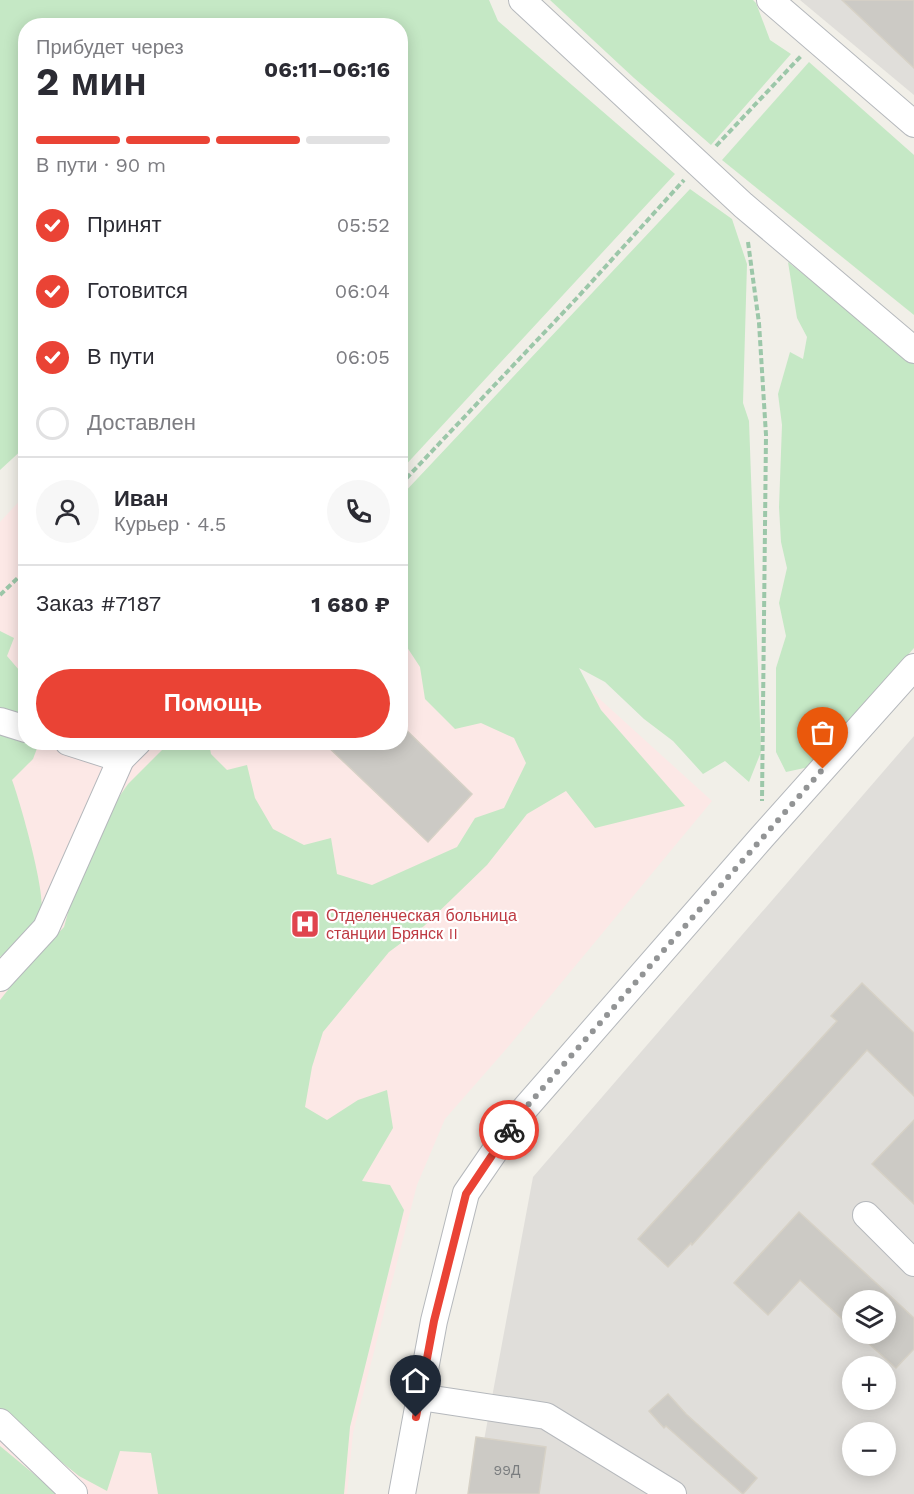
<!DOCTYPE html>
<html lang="ru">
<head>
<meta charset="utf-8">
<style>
	:root { --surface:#fff; --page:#f7f7f7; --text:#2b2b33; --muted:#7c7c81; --line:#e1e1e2; --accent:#ea4335 }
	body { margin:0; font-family:"Work Sans",sans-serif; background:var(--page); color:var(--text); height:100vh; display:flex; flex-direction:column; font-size:22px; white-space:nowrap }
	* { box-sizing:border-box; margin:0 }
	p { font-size:20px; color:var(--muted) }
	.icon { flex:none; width:33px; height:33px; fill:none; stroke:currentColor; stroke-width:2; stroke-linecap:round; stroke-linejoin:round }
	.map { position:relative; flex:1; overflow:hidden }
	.sheet { position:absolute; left:18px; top:18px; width:390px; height:732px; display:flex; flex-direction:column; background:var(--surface); border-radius:24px; box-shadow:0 3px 15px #0003 }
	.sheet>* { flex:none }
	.buttons { position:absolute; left:842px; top:1290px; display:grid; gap:12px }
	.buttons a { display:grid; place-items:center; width:54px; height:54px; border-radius:50%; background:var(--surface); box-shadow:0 3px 15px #0003; font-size:30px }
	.pin { position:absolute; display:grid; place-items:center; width:51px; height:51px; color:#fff; margin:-62px -26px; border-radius:50% 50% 50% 0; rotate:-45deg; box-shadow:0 0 6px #0007 }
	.pin .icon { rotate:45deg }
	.courier { position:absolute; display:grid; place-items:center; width:60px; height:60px; margin:-30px; border:4px solid #ea4335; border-radius:50%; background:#fff; color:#222; box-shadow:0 2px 8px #0007 }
	.head em { font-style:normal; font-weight:700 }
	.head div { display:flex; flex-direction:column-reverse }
	.head { display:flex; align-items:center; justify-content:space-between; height:102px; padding:0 18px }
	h1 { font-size:39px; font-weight:700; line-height:45px }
	.bar { display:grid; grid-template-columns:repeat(4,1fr); gap:9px 6px; align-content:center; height:72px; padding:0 18px }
	.bar i { height:8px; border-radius:4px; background:var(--line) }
	.bar .current { background:var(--accent) }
	.bar p { grid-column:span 4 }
	.line { display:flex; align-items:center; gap:15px; padding:0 18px; border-top:2px solid var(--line) }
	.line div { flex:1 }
	.round { display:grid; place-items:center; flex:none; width:63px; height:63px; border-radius:32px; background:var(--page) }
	ol { padding:0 18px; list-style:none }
	li { display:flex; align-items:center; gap:18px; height:66px }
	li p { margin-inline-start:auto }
	li .icon { padding:6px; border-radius:50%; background:var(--accent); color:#fff; stroke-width:4 }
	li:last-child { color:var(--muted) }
	li i { width:33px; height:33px; border:3px solid var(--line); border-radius:50% }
	.action { display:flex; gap:12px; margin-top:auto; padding:12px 18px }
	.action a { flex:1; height:69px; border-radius:36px; background:var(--accent); color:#fff; font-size:24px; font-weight:700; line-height:69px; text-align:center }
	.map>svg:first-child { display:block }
</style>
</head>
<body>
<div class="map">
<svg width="914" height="1494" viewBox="0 0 914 1494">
	<rect width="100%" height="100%" fill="#f1efe8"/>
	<g fill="#e0deda" fill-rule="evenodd">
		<path d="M800 0H914V95Z"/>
		<path d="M914 736V1494H474L533 1177ZM852 1300H885V1334H852ZM852 1366H885V1400H852ZM852 1432H885V1466H852Z"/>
	</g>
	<path fill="#fce8e6" d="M25 495 26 742H400L401 607 593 693 712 801 508 1047 445 1119 417 1185 353 1433 347 1494H0V522Z"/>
	<g fill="#c5e8c5">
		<path d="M0 0H489L498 21 675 174 401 470 400 26H26L25 447 0 470Z"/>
		<path d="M550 0H753L756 3 770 40 791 54 711 145 634 78Z"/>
		<path d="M809 62 914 155V315L722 160Z"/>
		<path d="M690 189 732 219 747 264 743 403 749 421 761 752 749 782 725 761 703 774 673 741 644 719 605 682 579 668 601 710 685 806 595 828 566 791 527 814 487 865 424 926 389 952 323 1032 312 1067 305 1107 327 1120 358 1100 387 1090 393 1128 362 1181 390 1185 404 1210 350 1427 344 1494H158L151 1453 120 1451 107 1491 79 1476 0 1413V1000L26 967 64 927 77 880 98 827 128 784 169 743H209L211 754 227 770 247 765 255 798 273 829 304 845 331 838 337 874 372 885 457 847 475 818 504 808 526 763 514 738 481 723 455 729 425 699 420 667 401 638V496Z"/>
		<path d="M788 262 914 362V648L809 767 786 772 776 752V668L786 636 779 603 787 568 781 542 779 507 782 425 778 394 790 352 803 359 807 337 797 318Z"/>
		<path d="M0 631 14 638 7 656 25 677 26 742 39 743 33 759 12 780C20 801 47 896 41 913 34 933 16 945 0 957Z"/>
		<path d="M0 1446 58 1494H0Z"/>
	</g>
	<g fill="#cccac5" stroke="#d6d1c6" stroke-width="1.5">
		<path d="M842 0H914V68Z"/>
		<path d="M400 724 472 794 428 842 323 742H400Z"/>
		<path d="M862 983 914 1033V1096L867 1050 692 1245 691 1243 668 1267 638 1239 837 1021 831 1016Z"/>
		<path d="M914 1120V1204L872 1164Z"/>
		<path d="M799 1212 914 1318V1349L896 1368 858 1334H885V1300H852V1328L800 1280 768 1315 734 1283Z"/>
		<path d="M668 1394 686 1414 757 1478 743 1494 666 1426 664 1428 649 1411Z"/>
		<path d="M476 1437 546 1447 539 1494H468Z"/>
	</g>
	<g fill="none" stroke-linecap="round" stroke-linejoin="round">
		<g stroke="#b5b8bc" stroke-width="28">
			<g id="minor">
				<path d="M522 0 743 205 914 350"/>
				<path d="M770 0 914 124"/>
				<path d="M0 721 26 729"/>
				<path d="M68 742 121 759"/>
				<path d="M0 978 46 928 121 759 138 742"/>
				<path d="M866 1215 914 1263"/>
				<path d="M420 1397 546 1416 673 1494"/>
				<path d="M0 1422 74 1493 72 1494"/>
				<path d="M402 1494 434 1321 466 1193 521 1113 762 837 914 667"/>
			</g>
		</g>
		<g stroke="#9cc7a9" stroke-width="4" stroke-dasharray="6 3" stroke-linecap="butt">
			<path d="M716 146 801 56"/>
			<path d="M748 242 759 323 766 435 762 801"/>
			<path d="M400 485 577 298 684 180"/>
			<path d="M0 595 25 571"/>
		</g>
		<use href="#minor" stroke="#fff" stroke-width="26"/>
	</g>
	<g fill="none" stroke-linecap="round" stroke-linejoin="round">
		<path stroke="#929495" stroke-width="6" stroke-dasharray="0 10.8" d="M509 1130 521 1113 823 769"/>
		<path stroke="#ea4335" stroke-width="8" d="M416 1417 434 1321 466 1194 509 1130"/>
	</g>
	<defs>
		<g id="hospital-square" transform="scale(1.5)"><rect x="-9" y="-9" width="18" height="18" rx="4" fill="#e0444e" stroke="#fff"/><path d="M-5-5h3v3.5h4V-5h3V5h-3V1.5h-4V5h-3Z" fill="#fff"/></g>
	</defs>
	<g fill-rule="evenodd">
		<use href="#hospital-square" x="305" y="924"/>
	</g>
	<g text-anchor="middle" stroke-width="4.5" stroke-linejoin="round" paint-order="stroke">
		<g font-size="14" fill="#7a7d7f">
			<text x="507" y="1475">99Д</text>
		</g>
		<g font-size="16" fill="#be3a42" stroke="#fff" text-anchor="start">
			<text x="326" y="921">Отделенческая больница<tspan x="326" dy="18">станции Брянск II</tspan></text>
		</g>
	</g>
</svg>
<div class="buttons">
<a><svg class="icon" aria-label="layers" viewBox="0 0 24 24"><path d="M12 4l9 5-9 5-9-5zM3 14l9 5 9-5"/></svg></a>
<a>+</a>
<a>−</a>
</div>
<div class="pin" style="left:823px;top:769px;background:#ea580c"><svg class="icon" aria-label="bag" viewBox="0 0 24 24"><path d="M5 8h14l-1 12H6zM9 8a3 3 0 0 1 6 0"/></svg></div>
<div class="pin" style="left:416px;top:1417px;background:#1f2937"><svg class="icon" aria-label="home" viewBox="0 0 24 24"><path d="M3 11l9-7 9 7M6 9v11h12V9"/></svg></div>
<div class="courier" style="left:509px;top:1130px"><svg class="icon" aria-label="bike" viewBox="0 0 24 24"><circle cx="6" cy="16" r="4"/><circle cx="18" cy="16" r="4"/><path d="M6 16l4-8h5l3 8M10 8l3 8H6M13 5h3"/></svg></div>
<section class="sheet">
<div class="head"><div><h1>2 мин</h1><p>Прибудет через</p></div><em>06:11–06:16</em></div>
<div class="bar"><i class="current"></i><i class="current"></i><i class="current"></i><i></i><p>В пути · 90 m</p></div>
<ol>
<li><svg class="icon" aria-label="check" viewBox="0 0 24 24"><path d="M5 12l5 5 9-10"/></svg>Принят<p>05:52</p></li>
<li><svg class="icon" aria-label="check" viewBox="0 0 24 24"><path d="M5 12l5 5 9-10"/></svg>Готовится<p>06:04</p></li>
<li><svg class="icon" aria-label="check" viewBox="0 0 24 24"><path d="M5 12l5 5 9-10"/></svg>В пути<p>06:05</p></li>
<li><i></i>Доставлен</li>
</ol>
<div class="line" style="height:108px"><a class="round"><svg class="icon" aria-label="person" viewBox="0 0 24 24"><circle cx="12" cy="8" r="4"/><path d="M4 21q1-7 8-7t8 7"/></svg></a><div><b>Иван</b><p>Курьер · 4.5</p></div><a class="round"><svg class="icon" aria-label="phone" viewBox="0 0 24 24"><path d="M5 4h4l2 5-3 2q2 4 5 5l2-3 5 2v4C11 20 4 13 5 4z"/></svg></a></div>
<div class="line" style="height:78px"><div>Заказ #7187</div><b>1 680 ₽</b></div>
<div class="action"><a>Помощь</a></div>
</section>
</div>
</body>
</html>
